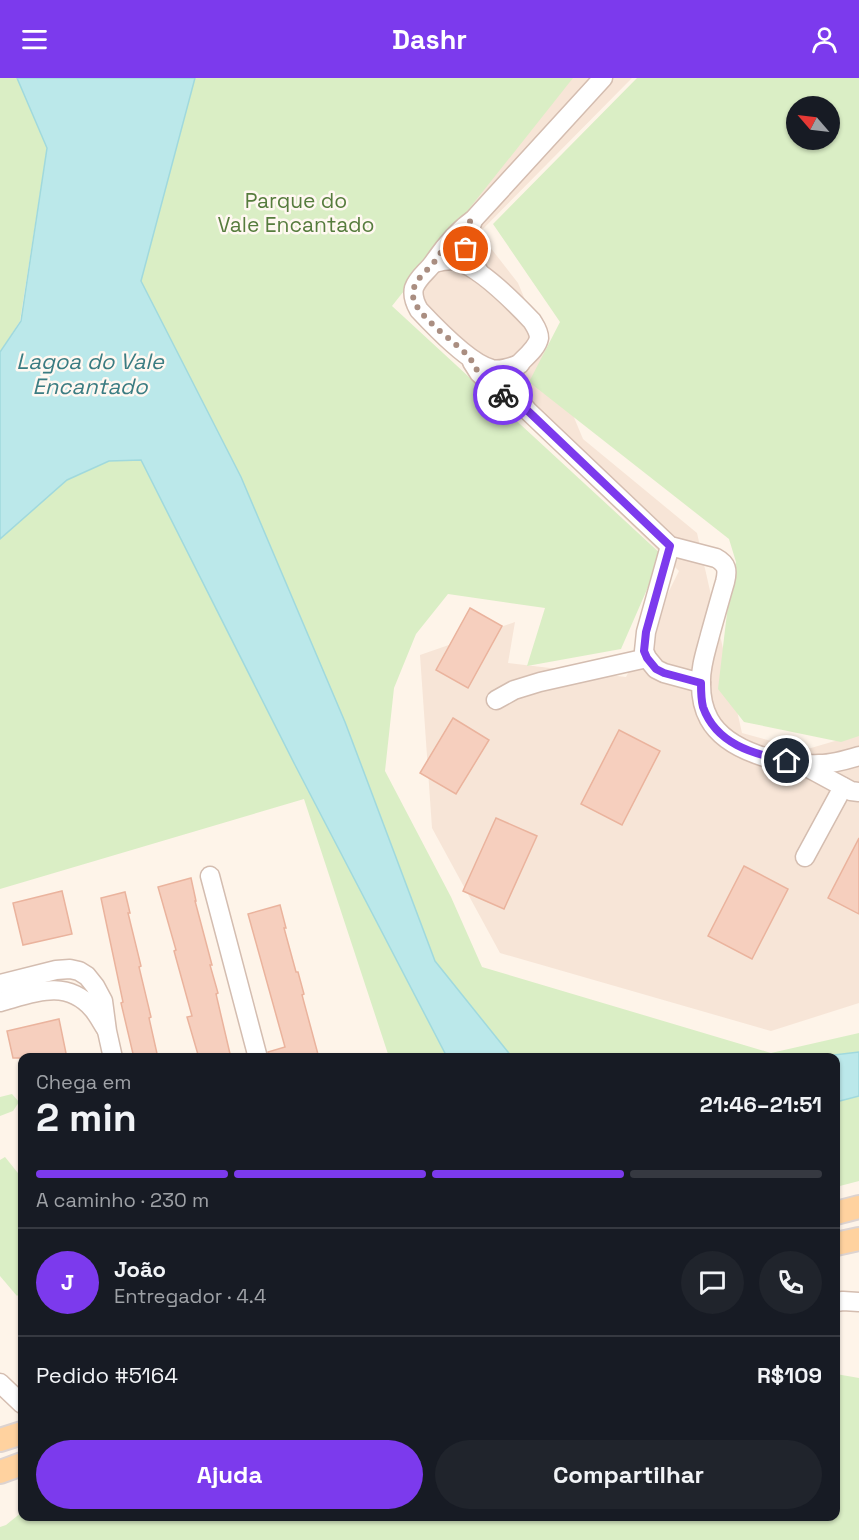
<!DOCTYPE html>
<html lang="pt">
<head>
<meta charset="utf-8">
<style>
	:root { --surface:#171b24; --page:#20242c; --text:#f1f3f6; --muted:#9ea1a6; --line:#363941; --accent:#7c3aed }
	body { margin:0; font-family:"Space Grotesk",sans-serif; background:var(--page); color:var(--text); height:100vh; display:flex; flex-direction:column; font-size:22px; white-space:nowrap }
	* { box-sizing:border-box; margin:0 }
	p { font-size:20px; color:var(--muted) }
	.icon { flex:none; width:33px; height:33px; fill:none; stroke:currentColor; stroke-width:2; stroke-linecap:round; stroke-linejoin:round }
	.map { position:relative; flex:1; overflow:hidden }
	.details { position:absolute; left:18px; top:975px; width:822px; height:468px; display:flex; flex-direction:column; background:var(--surface); border-radius:12px; box-shadow:0 2px 4px #0004 }
	.details>* { flex:none }
	.needle { width:39px; rotate:298deg }
	.fabs { position:absolute; left:786px; top:18px; display:grid; gap:12px }
	.fabs a { display:grid; place-items:center; width:54px; height:54px; border-radius:50%; background:var(--surface); box-shadow:0 2px 4px #0004; font-size:30px }
	.pin { position:absolute; display:grid; place-items:center; width:51px; height:51px; color:#fff; margin:-26px; border:3px solid #fff; border-radius:50%; box-shadow:0 2px 6px #0007 }
	.courier { position:absolute; display:grid; place-items:center; width:60px; height:60px; margin:-30px; border:4px solid #7c3aed; border-radius:50%; background:#fff; color:#222; box-shadow:0 2px 8px #0007 }
	.head em { font-style:normal; font-weight:700 }
	.head div { display:flex; flex-direction:column-reverse }
	.head { display:flex; align-items:center; justify-content:space-between; height:102px; padding:0 18px }
	h1 { font-size:39px; font-weight:700; line-height:45px }
	.bar { display:grid; grid-template-columns:repeat(4,1fr); gap:9px 6px; align-content:center; height:72px; padding:0 18px }
	.bar i { height:8px; border-radius:4px; background:var(--line) }
	.bar .on { background:var(--accent) }
	.bar p { grid-column:span 4 }
	.line { display:flex; align-items:center; gap:15px; padding:0 18px; border-top:2px solid var(--line) }
	.line div { flex:1 }
	.round { display:grid; place-items:center; flex:none; width:63px; height:63px; border-radius:32px; background:var(--page) }
	.action { display:flex; gap:12px; margin-top:auto; padding:12px 18px }
	.action a { flex:1; height:69px; border-radius:36px; background:var(--accent); color:#fff; font-size:24px; font-weight:700; line-height:69px; text-align:center }
	.action a+a { background:var(--page); color:var(--text) }
	header { display:flex; justify-content:space-between; align-items:center; height:78px; padding:0 18px; background:var(--accent); color:#fff; font-size:27px; font-weight:700 }
	.map>svg:first-child { display:block }
</style>
</head>
<body>
<header><svg class="icon" aria-label="menu" viewBox="0 0 24 24"><path d="M4 6h16M4 12h16M4 18h16"/></svg>Dashr<svg class="icon" aria-label="person" viewBox="0 0 24 24"><circle cx="12" cy="8" r="4"/><path d="M4 21q1-7 8-7t8 7"/></svg></header>
<div class="map">
<svg width="859" height="1462" viewBox="0 0 859 1462">
	<rect width="100%" height="100%" fill="#fef4e9"/>
	<path fill="#f7e5d7" d="M521 0H632L479 155 518 205 583 361 697 455 742 655 804 672 859 656V925L771 953 500 875 432 750 420 577 515 544 508 585 626 599 679 493 406 227Z"/>
	<g fill="#daeec5" fill-rule="evenodd">
		<path d="M0 0H17L47 70 20 243 0 274Z"/>
		<path d="M195 0H573L392 228 662 477 621 571 527 588 545 530 448 516 416 556 394 610 385 693 451 819 482 889 771 975 859 955V974L817 980 512 979 435 883 345 644 241 399 141 203Z"/>
		<path d="M637 0H859V658L841 664 744 644 718 611 727 535 736 484 729 461 529 304 560 244 493 146ZM796 28H830V62H796Z"/>
		<path d="M141 382 295 687 447 979H389L304 721 0 811V461L67 402 109 383Z"/>
		<path d="M12 1016 19 1024 13 1033 0 1038V1019Z"/>
		<path d="M859 1018V1103L836 1109V1024Z"/>
		<path d="M5 1079 22 1100V1213L17 1218 0 1198V1082Z"/>
		<path d="M836 1296 859 1300V1462H0V1449L6 1447 22 1434V1438H836Z"/>
	</g>
	<g fill="#bbe8ea" stroke="#a0d9dd" stroke-width="1.5">
		<path d="M17 0H195L141 203 241 399 345 644 435 883 512 979H447L295 687 141 382 109 383 67 402 0 461V274L21 243 47 70Z"/>
		<path d="M859 974V1018L836 1024V980L817 979Z"/>
	</g>
	<g fill="#f6cfbe" stroke="#eab39d" stroke-width="1.5">
		<path d="M470 530 502 548 468 610 436 592Z"/>
		<path d="M453 640 489 662 456 716 420 695Z"/>
		<path d="M619 652 660 673 622 747 581 726Z"/>
		<path d="M496 740 537 758 504 831 463 813Z"/>
		<path d="M859 760V836L828 820Z"/>
		<path d="M744 788 788 811 752 881 708 858Z"/>
		<path d="M191 800 196 823H195L212 887H210L218 915 216 916 231 980H199L187 939 192 938 174 873 176 872 158 809Z"/>
		<path d="M62 813 72 856 23 867 13 825Z"/>
		<path d="M125 814 130 835H128L141 888 139 889 151 939 149 940 158 980H134L121 925 123 924 101 820Z"/>
		<path d="M280 827 286 850H284L296 894H298L304 916 302 917 319 980H269L268 974 285 969 248 836Z"/>
		<path d="M59 941 67 980H13L7 953Z"/>
	</g>
	<g fill="none" stroke-linecap="round" stroke-linejoin="round">
		<g stroke="#d4bdb0" stroke-width="21">
			<g id="minor">
				<path d="M473 142C464 168 464 171 479 194"/>
				<path d="M434 185C442 183 450 181 457 183 480 190 515 225 532 243 535 248 539 253 539 260 536 277 505 290 509 307 510 316 522 326 528 333L670 468 716 480C727 486 728 492 725 504 720 521 715 539 710 557 706 573 700 589 701 606 701 618 703 630 709 641 727 674 783 688 819 686 832 686 846 682 859 678"/>
				<path d="M472 284 479 295 512 326 516 328"/>
				<path d="M520 286C511 289 502 293 492 291 470 286 435 249 419 232 415 225 412 218 414 210 418 199 428 193 434 184 445 168 457 153 473 142L603 0"/>
				<path d="M670 468 646 554 644 573 647 580 656 591 664 595 701 605"/>
				<path d="M496 622 514 612 540 604 647 580"/>
				<path d="M803 687 851 713 859 714"/>
				<path d="M805 779 843 709"/>
				<path d="M210 798 258 980"/>
				<path d="M0 906 56 892 70 891 79 893 87 898 95 908 103 923 107 953 113 980"/>
				<path d="M0 924C33 915 66 900 93 931 98 937 102 945 106 951"/>
				<path d="M836 1224 843 1223 859 1224"/>
				<path d="M0 1305 22 1326"/>
			</g>
		</g>
		<g stroke="#ddd3d0" stroke-width="26">
			<g id="major">
				<path d="M836 1135 859 1129"/>
				<path d="M836 1166 859 1161"/>
				<path d="M0 1362 22 1355"/>
				<path d="M0 1394 22 1386"/>
			</g>
		</g>
		<use href="#minor" stroke="#fff" stroke-width="18"/>
		<use href="#major" stroke="#ffd29f" stroke-width="22"/>
	</g>
	<g fill="none" stroke-linecap="round" stroke-linejoin="round">
		<path stroke="#aa8e81" stroke-width="6" stroke-dasharray="0 10.8" d="M466 171V161L472 142C457 153 445 168 435 183 427 194 412 202 413 218 415 238 455 263 469 279 473 284 475 290 479 295 485 303 495 310 503 317"/>
		<path stroke="#7c3aed" stroke-width="8" d="M503 317 512 326 528 333 670 468 646 554 644 573 647 580 656 591 664 595 701 605C701 613 701 621 703 629 716 666 753 676 787 683"/>
	</g>
	<g text-anchor="middle" stroke-width="5" stroke-linejoin="round" paint-order="stroke">
		<g font-size="21" fill="#567c3d" stroke="#fff8f1">
			<text x="296" y="130">Parque do<tspan x="296" dy="24">Vale Encantado</tspan></text>
		</g>
		<g font-size="22" font-style="italic" fill="#3b7c82" stroke="#fff8f1">
			<text x="90" y="291">Lagoa do Vale<tspan x="90" dy="25">Encantado</tspan></text>
		</g>
	</g>
</svg>
<div class="fabs">
<a><svg class="needle" viewBox="-14 -14 28 28"><path d="M0-13l5 13h-10z" fill="#e53935"/><path d="M0 13l5-13h-10z" fill="#9ea1a6"/></svg></a>
</div>
<div class="pin" style="left:466px;top:171px;background:#ea580c"><svg class="icon" aria-label="bag" viewBox="0 0 24 24"><path d="M5 8h14l-1 12H6zM9 8a3 3 0 0 1 6 0"/></svg></div>
<div class="pin" style="left:787px;top:683px;background:#1f2937"><svg class="icon" aria-label="home" viewBox="0 0 24 24"><path d="M3 11l9-7 9 7M6 9v11h12V9"/></svg></div>
<div class="courier" style="left:503px;top:317px"><svg class="icon" aria-label="bike" viewBox="0 0 24 24"><circle cx="6" cy="16" r="4"/><circle cx="18" cy="16" r="4"/><path d="M6 16l4-8h5l3 8M10 8l3 8H6M13 5h3"/></svg></div>
<section class="details">
<div class="head"><div><h1>2 min</h1><p>Chega em</p></div><em>21:46–21:51</em></div>
<div class="bar"><i class="on"></i><i class="on"></i><i class="on"></i><i></i><p>A caminho · 230 m</p></div>
<div class="line" style="height:108px"><b class="round" style="background:var(--accent);color:#fff">J</b><div><b>João</b><p>Entregador · 4.4</p></div><a class="round"><svg class="icon" aria-label="chat" viewBox="0 0 24 24"><path d="M4 5h16v11H9l-5 4z"/></svg></a><a class="round"><svg class="icon" aria-label="phone" viewBox="0 0 24 24"><path d="M5 4h4l2 5-3 2q2 4 5 5l2-3 5 2v4C11 20 4 13 5 4z"/></svg></a></div>
<div class="line" style="height:78px"><div>Pedido #5164</div><b>R$109</b></div>
<div class="action"><a>Ajuda</a><a>Compartilhar</a></div>
</section>
</div>
</body>
</html>
